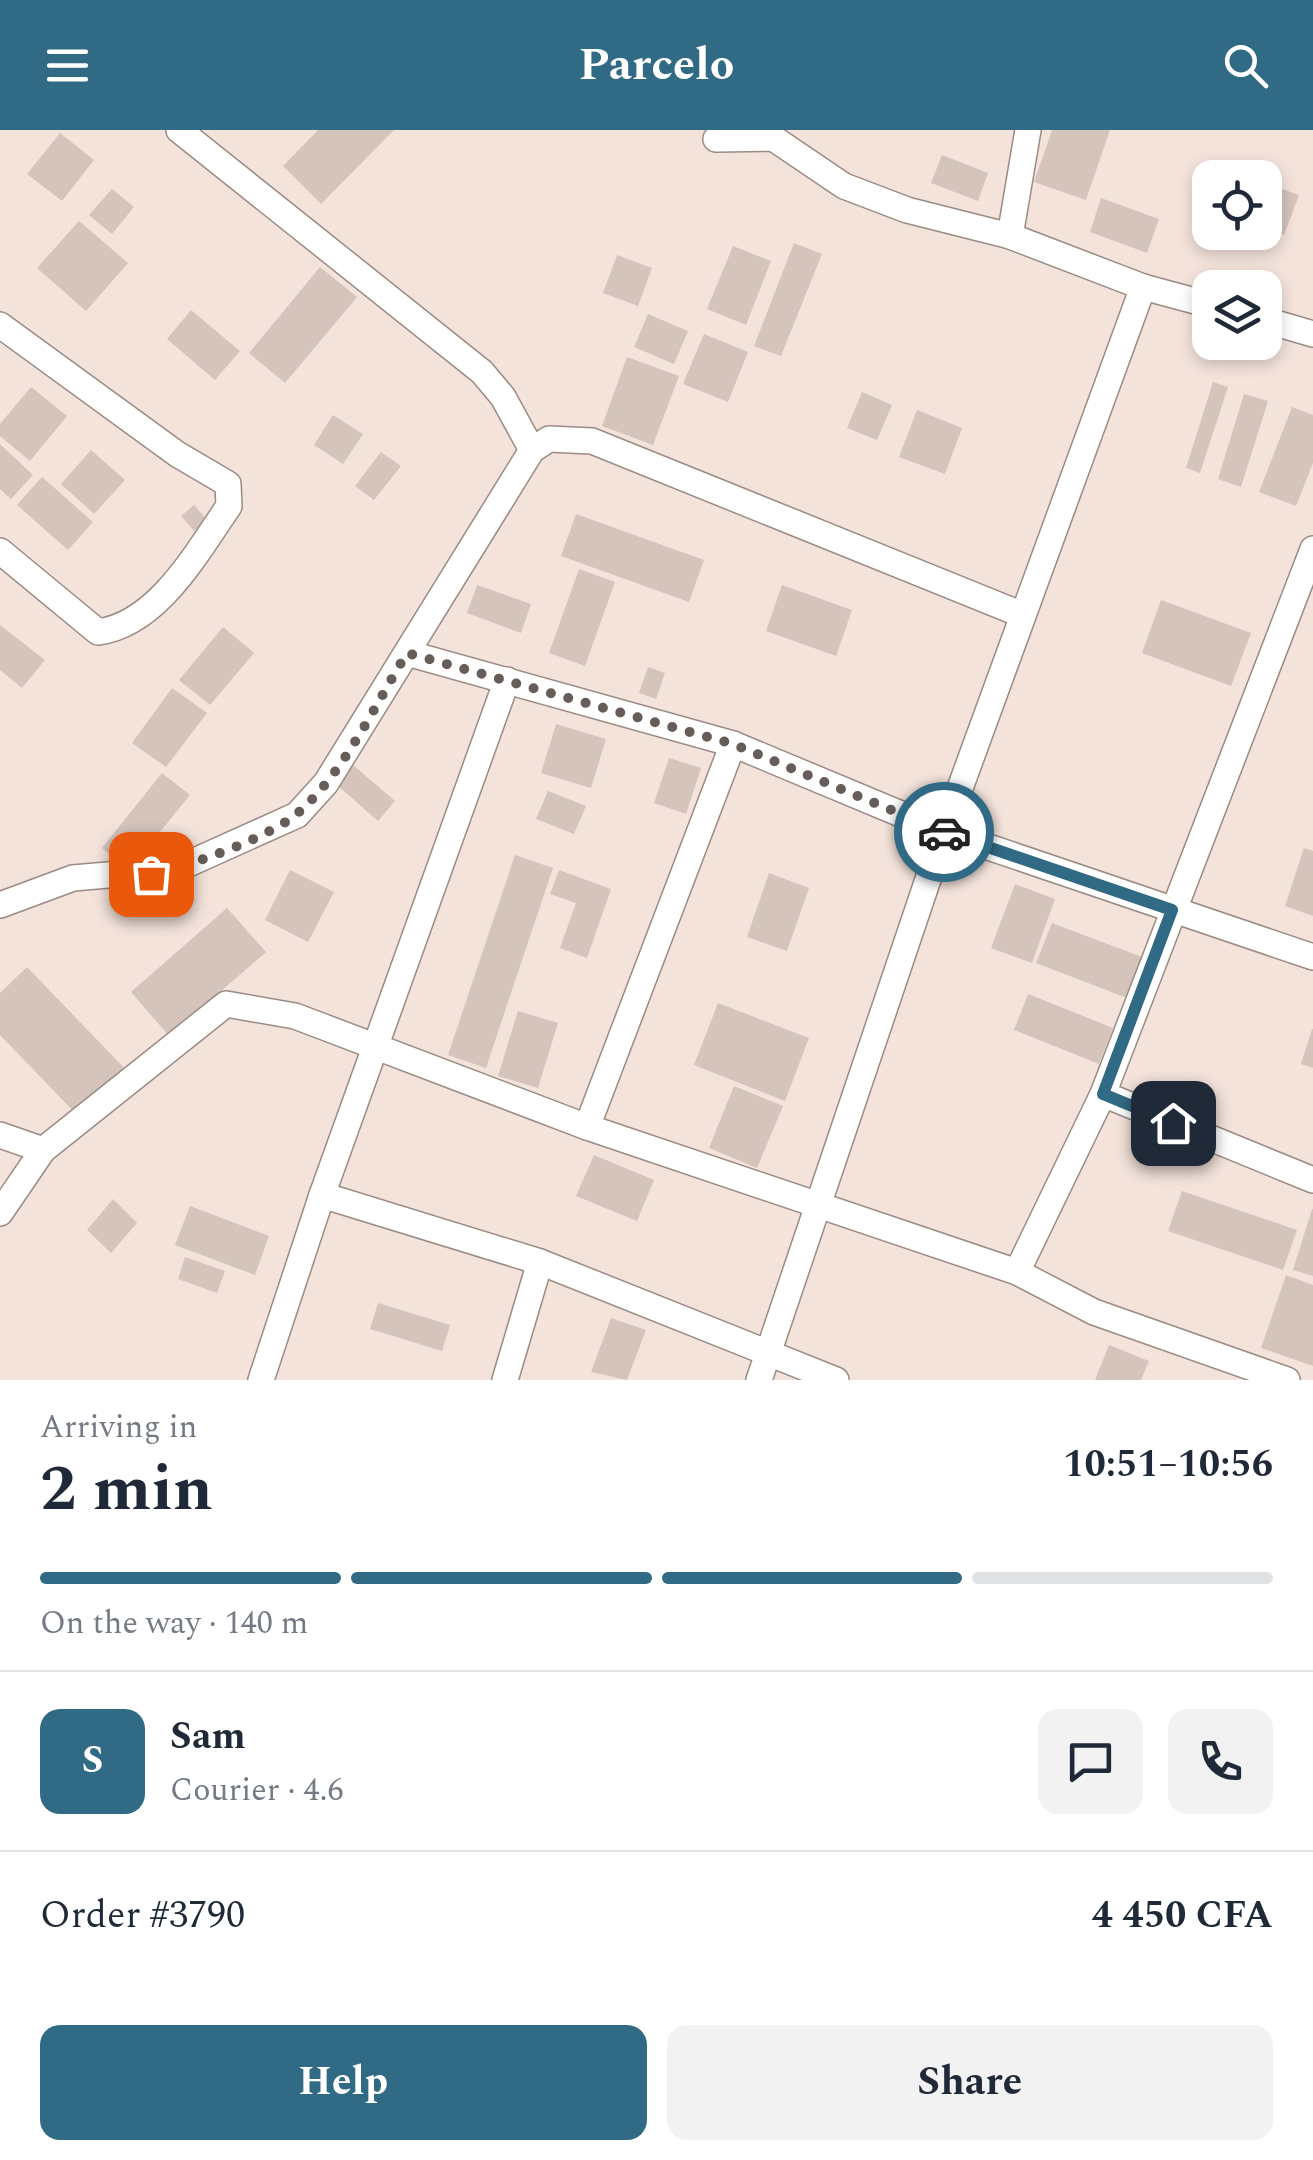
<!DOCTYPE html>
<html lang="en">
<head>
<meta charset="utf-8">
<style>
	:root { --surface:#fff; --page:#f2f2f3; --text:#1f2937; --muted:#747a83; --line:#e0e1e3; --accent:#316a84 }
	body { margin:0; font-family:Spectral,serif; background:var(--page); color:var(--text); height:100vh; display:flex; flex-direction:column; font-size:38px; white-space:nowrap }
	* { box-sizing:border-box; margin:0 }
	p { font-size:32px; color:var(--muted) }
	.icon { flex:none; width:55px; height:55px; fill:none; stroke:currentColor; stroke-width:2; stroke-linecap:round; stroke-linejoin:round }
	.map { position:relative; height:1250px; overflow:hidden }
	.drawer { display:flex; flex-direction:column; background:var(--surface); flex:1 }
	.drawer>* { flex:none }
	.tools { position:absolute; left:1192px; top:30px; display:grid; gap:20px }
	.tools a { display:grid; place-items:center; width:90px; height:90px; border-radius:20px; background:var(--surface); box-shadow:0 5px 15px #0003; font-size:50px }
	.pin { position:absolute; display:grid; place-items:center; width:85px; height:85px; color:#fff; margin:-42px; border-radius:20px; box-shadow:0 5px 15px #0006 }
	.courier { position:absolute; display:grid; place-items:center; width:100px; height:100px; margin:-50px; border:8px solid #316a84; border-radius:50%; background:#fff; color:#222; box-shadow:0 2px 12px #0007 }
	.head em { font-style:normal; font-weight:700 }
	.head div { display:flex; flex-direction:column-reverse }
	.head { display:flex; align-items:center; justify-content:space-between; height:170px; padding:0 40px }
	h1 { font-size:65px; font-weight:700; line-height:75px }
	.bar { display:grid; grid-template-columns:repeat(4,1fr); gap:15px 10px; align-content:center; height:120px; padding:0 40px }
	.bar i { height:12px; border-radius:8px; background:var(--line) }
	.bar .active { background:var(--accent) }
	.bar p { grid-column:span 4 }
	.line { display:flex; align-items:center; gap:25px; padding:0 40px; border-top:2px solid var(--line) }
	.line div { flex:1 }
	.round { display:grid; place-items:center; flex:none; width:105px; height:105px; border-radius:20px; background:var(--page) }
	.button { display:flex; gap:20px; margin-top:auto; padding:20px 40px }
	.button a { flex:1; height:115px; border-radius:20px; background:var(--accent); color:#fff; font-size:40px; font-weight:700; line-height:115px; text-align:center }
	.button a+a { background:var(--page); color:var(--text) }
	header { display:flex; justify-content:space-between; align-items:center; height:130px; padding:0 40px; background:var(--accent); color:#fff; font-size:45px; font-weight:700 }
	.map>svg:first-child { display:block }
</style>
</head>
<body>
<header><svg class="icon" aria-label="menu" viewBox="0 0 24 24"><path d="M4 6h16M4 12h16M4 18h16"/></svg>Parcelo<svg class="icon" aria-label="search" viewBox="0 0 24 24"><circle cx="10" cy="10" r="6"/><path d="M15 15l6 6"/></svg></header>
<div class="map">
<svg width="1313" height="1250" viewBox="0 0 1313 1250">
	<rect width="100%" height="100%" fill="#f4e3db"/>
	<g fill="#d4c4bc">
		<path d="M318 0H394L321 74 283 36Z"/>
		<path d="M1052 0H1110L1086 70 1034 52Z"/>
		<path d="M60 3 94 30 62 71 27 44Z"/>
		<path d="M942 25 988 43 978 71 931 53Z"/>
		<path d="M1274 56 1299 65 1284 105 1265 98V82Z"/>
		<path d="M112 59 134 77 112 104 89 85Z"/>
		<path d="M1101 68 1159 89 1147 123 1090 102Z"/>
		<path d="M79 91 128 133 86 181 37 138Z"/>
		<path d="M794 113 822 124 781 226 754 216Z"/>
		<path d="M733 116 771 131 746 195 707 179Z"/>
		<path d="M617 125 652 138 638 176 603 163Z"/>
		<path d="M320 137 357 167 285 253 249 223Z"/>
		<path d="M191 180 240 221 215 250 167 209Z"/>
		<path d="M648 184 688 201 674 234 634 217Z"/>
		<path d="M704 204 748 222 728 272 683 254Z"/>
		<path d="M627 227 679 246 653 315 602 296Z"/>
		<path d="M1213 252 1228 257 1200 343 1186 338Z"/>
		<path d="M31 257 67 286 30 331 0 306V294Z"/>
		<path d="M862 262 892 275 877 310 847 298Z"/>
		<path d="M1244 264 1268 271 1241 357 1218 349Z"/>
		<path d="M1292 277 1313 285V333L1296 376 1259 362Z"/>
		<path d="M917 280 962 298 945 344 899 327Z"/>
		<path d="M333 285 363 304 343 334 314 315Z"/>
		<path d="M0 314 33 345 11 369 0 359Z"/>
		<path d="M91 320 125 350 94 384 61 354Z"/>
		<path d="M381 322 401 336 374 370 355 356Z"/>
		<path d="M42 347 93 392 68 420 17 375Z"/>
		<path d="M194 375 207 390 194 401 181 386Z"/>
		<path d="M576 384 704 430 689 472 561 426Z"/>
		<path d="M579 439 615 452 585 536 549 523Z"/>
		<path d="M477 455 531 474 521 503 467 483Z"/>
		<path d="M782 455 852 480 836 526 766 501Z"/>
		<path d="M1161 470 1251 503 1231 556 1142 523Z"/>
		<path d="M0 495 45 530 22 558 0 540Z"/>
		<path d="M223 497 254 523 210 575 179 550Z"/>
		<path d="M648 537 665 543 656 569 639 563Z"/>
		<path d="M172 558 207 583 166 637 132 613Z"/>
		<path d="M556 594 606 609 591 658 541 643Z"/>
		<path d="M669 628 701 638 686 684 654 673Z"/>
		<path d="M353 635 395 671 378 691 336 654Z"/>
		<path d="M162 643 190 665 129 740 102 718Z"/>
		<path d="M548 661 586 676 574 704 536 689Z"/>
		<path d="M1304 718 1313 721V786L1285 776Z"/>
		<path d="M515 725 553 738 486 938 448 925Z"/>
		<path d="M290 740 334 762 308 812 265 790Z"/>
		<path d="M559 740 611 759 587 828 560 818 576 773 550 764Z"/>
		<path d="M769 743 809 758 787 821 747 807Z"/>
		<path d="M1015 754 1055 769 1032 833 991 818Z"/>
		<path d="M227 778 266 822 169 906 131 862Z"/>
		<path d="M1052 793 1142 827 1127 868 1036 833Z"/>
		<path d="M27 837 129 943 81 989 0 905V863Z"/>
		<path d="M1028 864 1113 898 1099 934 1014 900Z"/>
		<path d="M718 873 809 908 785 971 694 935Z"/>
		<path d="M518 881 558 893 538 958 498 946Z"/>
		<path d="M1312 899H1313V938L1301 934Z"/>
		<path d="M734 956 783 976 757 1038 709 1018Z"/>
		<path d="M594 1025 654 1050 637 1091 576 1066Z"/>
		<path d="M1182 1061 1297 1100 1283 1140 1168 1101Z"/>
		<path d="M113 1069 137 1093 111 1123 87 1100Z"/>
		<path d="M190 1076 269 1106 255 1145 175 1115Z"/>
		<path d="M1312 1079H1313V1146L1293 1140Z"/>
		<path d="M185 1127 225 1141 217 1163 178 1149Z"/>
		<path d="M1286 1145 1313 1155V1236L1261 1218Z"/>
		<path d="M378 1173 450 1195 442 1221 370 1199Z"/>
		<path d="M611 1188 646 1200 627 1250 591 1242Z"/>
		<path d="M1109 1215 1149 1231 1141 1250H1095Z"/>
	</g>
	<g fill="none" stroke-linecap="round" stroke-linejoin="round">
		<g stroke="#9a8b83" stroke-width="28">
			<g id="minor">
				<path d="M179 0 482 242 503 267 532 320"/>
				<path d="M716 9 773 8 844 56 907 80 1010 106 1143 157 944 702 759 1250"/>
				<path d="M1010 106 1028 0"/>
				<path d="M1143 157 1210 175"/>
				<path d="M1265 190 1313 204"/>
				<path d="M0 195 177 324 228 354 229 376C197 422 158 494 98 502L0 421"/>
				<path d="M407 523 733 614 944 702 1313 827"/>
				<path d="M0 775 73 748 177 739 297 685 326 653 532 320 549 309 592 311 1023 485"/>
				<path d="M1103 964 1313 1050"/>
				<path d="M587 997 733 614"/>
				<path d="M0 1005 43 1020"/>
				<path d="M322 1065 540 1132 836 1250"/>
				<path d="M0 1083 43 1020 226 874 295 886 587 997 1017 1142 1094 1182 1287 1250"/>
				<path d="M1017 1142 1103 964 1313 419"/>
				<path d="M261 1250 322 1065 507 550"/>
				<path d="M505 1250 540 1132"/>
			</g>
		</g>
		<use href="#minor" stroke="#fff" stroke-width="25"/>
	</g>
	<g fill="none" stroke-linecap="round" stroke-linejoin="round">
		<path stroke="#665c58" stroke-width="10" stroke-dasharray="0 18" d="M151 744C186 738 273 706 299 682 345 641 375 575 407 523L733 614 944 702"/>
		<path stroke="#316a84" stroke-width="12" d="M944 702 1172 780 1103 964 1173 993"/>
	</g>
</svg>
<div class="tools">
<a><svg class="icon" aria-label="locate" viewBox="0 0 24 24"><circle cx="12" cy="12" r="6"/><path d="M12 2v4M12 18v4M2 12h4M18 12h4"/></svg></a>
<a><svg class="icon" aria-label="layers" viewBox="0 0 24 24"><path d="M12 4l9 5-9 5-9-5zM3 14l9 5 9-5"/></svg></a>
</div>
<div class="pin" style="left:151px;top:744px;background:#ea580c"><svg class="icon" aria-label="bag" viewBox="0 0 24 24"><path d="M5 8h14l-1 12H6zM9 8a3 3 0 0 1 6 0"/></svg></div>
<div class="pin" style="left:1173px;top:993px;background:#1f2937"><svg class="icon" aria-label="home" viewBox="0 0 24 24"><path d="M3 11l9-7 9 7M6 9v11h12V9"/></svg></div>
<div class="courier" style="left:944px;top:702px"><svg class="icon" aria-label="car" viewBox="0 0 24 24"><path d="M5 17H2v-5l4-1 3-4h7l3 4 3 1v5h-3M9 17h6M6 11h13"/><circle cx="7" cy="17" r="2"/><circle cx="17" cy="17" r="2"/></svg></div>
</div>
<section class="drawer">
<div class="head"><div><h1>2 min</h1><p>Arriving in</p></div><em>10:51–10:56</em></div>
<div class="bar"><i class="active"></i><i class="active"></i><i class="active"></i><i></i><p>On the way · 140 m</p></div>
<div class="line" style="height:180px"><b class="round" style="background:var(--accent);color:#fff">S</b><div><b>Sam</b><p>Courier · 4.6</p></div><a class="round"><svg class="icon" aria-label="chat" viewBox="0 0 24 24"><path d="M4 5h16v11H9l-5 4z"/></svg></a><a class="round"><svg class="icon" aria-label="phone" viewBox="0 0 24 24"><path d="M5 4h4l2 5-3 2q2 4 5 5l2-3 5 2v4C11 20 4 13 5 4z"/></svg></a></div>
<div class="line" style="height:130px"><div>Order #3790</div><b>4 450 CFA</b></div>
<div class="button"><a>Help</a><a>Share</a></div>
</section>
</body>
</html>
